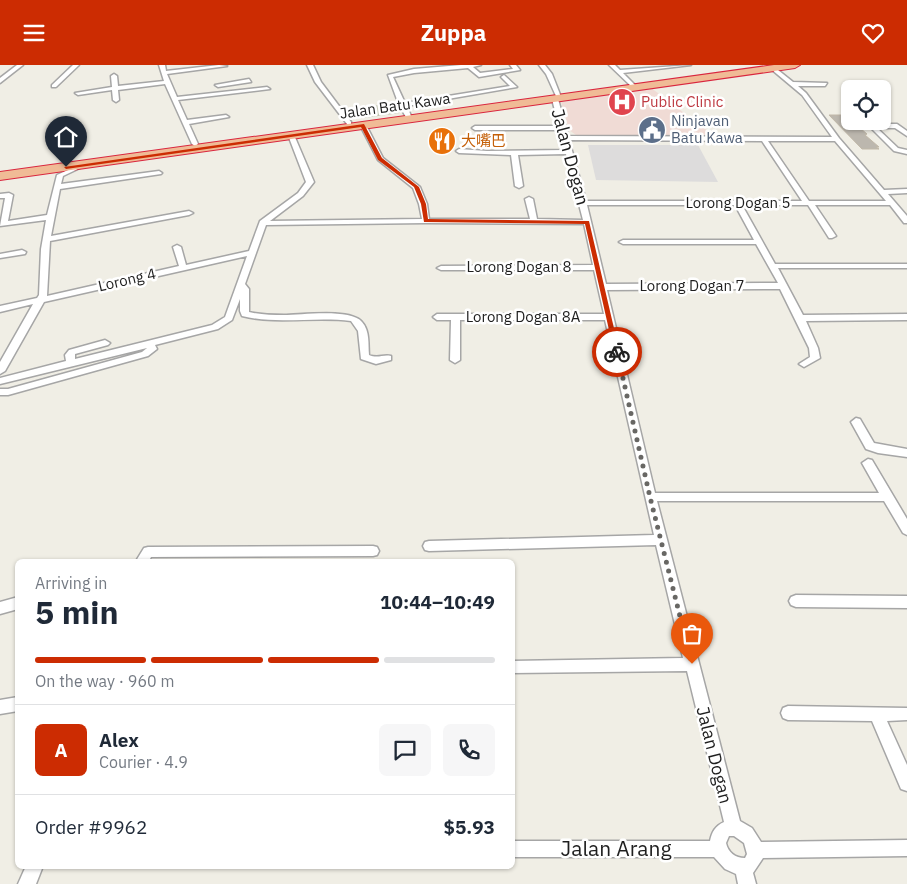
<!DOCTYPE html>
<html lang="en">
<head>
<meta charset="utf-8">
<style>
	:root { --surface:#fff; --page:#f6f6f7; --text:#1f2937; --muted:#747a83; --line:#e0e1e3; --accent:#cc2c02 }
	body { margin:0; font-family:"IBM Plex Sans","Noto Sans SC",sans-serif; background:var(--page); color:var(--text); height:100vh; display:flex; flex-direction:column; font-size:19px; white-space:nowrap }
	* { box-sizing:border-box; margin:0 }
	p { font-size:16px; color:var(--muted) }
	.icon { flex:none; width:28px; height:28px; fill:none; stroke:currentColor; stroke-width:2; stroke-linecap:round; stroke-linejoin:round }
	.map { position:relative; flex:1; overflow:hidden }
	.sheet { position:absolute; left:15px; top:494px; width:500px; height:310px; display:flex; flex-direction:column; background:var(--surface); border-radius:8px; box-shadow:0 1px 4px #0004 }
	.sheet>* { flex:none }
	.controls { position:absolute; left:841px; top:15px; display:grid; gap:10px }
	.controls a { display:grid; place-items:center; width:50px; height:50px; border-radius:8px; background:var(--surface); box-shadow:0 1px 4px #0004; font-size:25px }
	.pin { position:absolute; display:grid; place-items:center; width:42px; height:42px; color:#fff; margin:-51px -21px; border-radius:50% 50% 50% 0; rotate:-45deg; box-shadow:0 0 5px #0007 }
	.pin .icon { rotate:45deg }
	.courier { position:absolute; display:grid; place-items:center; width:50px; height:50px; margin:-25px; border:4px solid #cc2c02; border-radius:50%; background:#fff; color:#222; box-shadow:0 1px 6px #0007 }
	.headline em { font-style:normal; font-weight:800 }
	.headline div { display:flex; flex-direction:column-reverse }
	.headline { display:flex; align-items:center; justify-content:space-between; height:85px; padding:0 20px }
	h1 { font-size:32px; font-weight:800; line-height:38px }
	.bar { display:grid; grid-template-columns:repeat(4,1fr); gap:8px 5px; align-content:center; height:60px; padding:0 20px }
	.bar i { height:6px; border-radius:4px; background:var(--line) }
	.bar .selected { background:var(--accent) }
	.bar p { grid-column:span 4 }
	.line { display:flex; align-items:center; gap:12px; padding:0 20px; border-top:1px solid var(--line) }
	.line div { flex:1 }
	.round { display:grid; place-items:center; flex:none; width:52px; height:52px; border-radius:8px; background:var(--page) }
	header { display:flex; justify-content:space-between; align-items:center; height:65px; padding:0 20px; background:var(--accent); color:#fff; font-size:22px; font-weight:800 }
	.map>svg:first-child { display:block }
</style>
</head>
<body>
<header><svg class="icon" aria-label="menu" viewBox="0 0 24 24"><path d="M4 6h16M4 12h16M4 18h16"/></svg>Zuppa<svg class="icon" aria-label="heart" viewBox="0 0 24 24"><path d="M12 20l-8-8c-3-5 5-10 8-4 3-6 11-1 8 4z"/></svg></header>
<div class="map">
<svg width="907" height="819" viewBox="0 0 907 819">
	<rect width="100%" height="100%" fill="#f0eee5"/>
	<path fill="#dddcdc" d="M588 80H698L718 117 596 115Z"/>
	<path fill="#f0dbd5" d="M650 22 713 70H576L569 65 561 37Z"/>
	<path fill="#c0c4b1" d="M396 38 400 48 364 53H353L347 44Z"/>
	<path fill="#bcb7ae" stroke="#c1b8a8" d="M829 50H841L853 61 860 63 867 69 865 70 879 82H876L879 84H862Z"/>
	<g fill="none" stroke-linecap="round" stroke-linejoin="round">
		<g stroke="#a6a6a6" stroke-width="3">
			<g id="minor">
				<path d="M17 0H23L0 18V13Z"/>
				<path d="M73 0H79L56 22H52V20Z"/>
				<path d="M159 0H165L166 6 219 0 227 1 167 9 177 32 267 22 270 24 178 35 187 55 226 50 229 52 189 59 198 79 195 81 192 79 165 19 118 25 119 35 116 37 113 35 112 25 78 30 75 28 112 22 111 11 114 9 117 11 118 21 164 16Z"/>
				<path d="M307 0H313L321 17 351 57V59H347L315 17Z"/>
				<path d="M461 0H481L473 2 480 8 513 4 510 0H516L520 5 479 12 468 3 414 8 393 12 405 38 510 21 501 12 504 10 517 22 407 41 411 51 406 52 399 40 388 10 414 4Z"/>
				<path d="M539 0H545L552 9 561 32 556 31 546 9Z"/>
				<path d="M609 0H615L620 5 691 0 623 8 635 20 632 22Z"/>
				<path d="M773 1 793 17 827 18 825 21H798L806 28 839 73 884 125 907 124V128L888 129 907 151V158H904L890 140H815L836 171 832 173H829L808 140H742L775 199H907V203H778L803 250 907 249V255L806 256 818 283 820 293 804 302 799 299 810 292 809 283 780 224 607 225 655 428H879L862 398 868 394 872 395 907 454V470L903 468 884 436H657L740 756 752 763 761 777 907 775V791L763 793 753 808 756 819H738L736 809 725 804 714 792H512V776H710C712 767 715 761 724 757L687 606 512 608V596L683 593 656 480 429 486 425 485 423 481 425 477 429 476 654 470 605 255H460V295L455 298 450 295 451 255H437L433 252 437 249H604L594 205H441L437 203 441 201 593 200 584 159 426 158 266 160 245 219 249 224V247C261 250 272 250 284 250 301 250 351 243 362 257 370 266 368 279 369 290 378 294 383 289 391 291V295L376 299 361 294 358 266 351 256C315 251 278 260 242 251L240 246V234L232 255 218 264 155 280 157 284 148 291 8 330H0V324H8L142 287 147 283 0 319V313L66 296 65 290 69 285 105 275 110 278 108 280 75 289V294L212 260 225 252 247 191 44 237 5 306 0 309V297L33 239 0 247V241L37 233 39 230 41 184 46 155 0 161 5 133H0V129L9 128 13 130 8 156 47 150 57 110 79 100 84 101 63 111 61 119 159 106 162 108 161 109 60 124 51 171 189 146 193 148 189 150 50 176 47 231 179 201 173 182 177 180 181 182 186 200 249 186 260 156 298 128 306 117 288 70 291 68 294 70 314 117 303 131 270 156 422 154 419 139 413 123 378 95 360 60 363 58 366 60 383 93 420 122 427 139 429 154H530L525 134 529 132 533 134 537 154 583 155 566 89 518 90 523 121 519 123 515 121 511 90 459 88 456 86 459 84 487 86 565 85 560 65H475L472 63 475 61H559L552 34 555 32 558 34 568 71 832 72 802 30 771 4ZM569 75 762 76 802 136H586ZM768 76H835L886 136H809ZM587 140H735L754 175H623L619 177 623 179H756L778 218 606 219ZM729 771H734L744 778 747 789 745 793C735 793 728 787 726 778Z"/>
				<path d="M249 14 251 17 218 22 215 20Z"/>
				<path d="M897 59 907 66V71L895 63H877L898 83 907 85V89L894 86 869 61 872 59Z"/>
				<path d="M22 185 26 187 25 189 0 193V189Z"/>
				<path d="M856 353 860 354 874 378 907 384V392L878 388 866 384 851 357Z"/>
				<path d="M373 481 377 482 379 486 377 490 373 491 151 492 149 496H136L144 483 148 482Z"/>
				<path d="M796 530 907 531V543L796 542 791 540 789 536 791 532Z"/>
				<path d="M18 532V544L0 549V537Z"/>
				<path d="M18 632V646L0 649V635Z"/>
				<path d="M788 641 907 643V655L887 656 907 700V726L901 724 872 656 788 655 783 653 781 648 783 643Z"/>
				<path d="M26 801H43L36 819H18Z"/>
			</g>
		</g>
		<g stroke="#d9263e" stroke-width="2">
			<path id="trunk" d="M774 0H800L795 3 0 115V107Z"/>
		</g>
		<use href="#minor" fill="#fff" fill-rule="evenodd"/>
		<use href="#trunk" fill="#f0bb96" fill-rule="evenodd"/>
	</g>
	<path fill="#cc2c02" d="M364 59 382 93 419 122 426 139 428 154 589 156 620 289 614 287 585 159 424 157 421 139 414 122 378 95 361 62 66 104 64 102Z"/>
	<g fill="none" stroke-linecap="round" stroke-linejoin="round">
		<path stroke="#686764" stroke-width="5" stroke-dasharray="0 9" d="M617 287 650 432 692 599"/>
	</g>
	<defs>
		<g id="hospital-disc" transform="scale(1.4375)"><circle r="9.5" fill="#e0444e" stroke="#fff"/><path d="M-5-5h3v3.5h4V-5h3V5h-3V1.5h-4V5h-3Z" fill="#fff"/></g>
		<g id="civic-disc" transform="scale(1.4375)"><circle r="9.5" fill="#5c6f8a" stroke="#fff"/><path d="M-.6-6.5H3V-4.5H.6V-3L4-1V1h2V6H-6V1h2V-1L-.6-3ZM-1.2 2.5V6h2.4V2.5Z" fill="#fff"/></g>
		<g id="restaurant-disc" transform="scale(1.4375)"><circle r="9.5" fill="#e8710a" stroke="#fff"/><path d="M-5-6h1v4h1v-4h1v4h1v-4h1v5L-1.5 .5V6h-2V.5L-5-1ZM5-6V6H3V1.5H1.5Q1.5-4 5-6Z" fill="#fff"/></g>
	</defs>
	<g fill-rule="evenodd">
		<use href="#hospital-disc" x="622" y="37"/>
		<use href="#civic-disc" x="652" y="65"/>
		<use href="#restaurant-disc" x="442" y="76"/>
	</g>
	<g text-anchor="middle" stroke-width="5" stroke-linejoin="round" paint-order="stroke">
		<g font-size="15" fill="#be3a42" stroke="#fff" text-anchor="start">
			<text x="641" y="42">Public Clinic</text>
		</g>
		<g font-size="15" fill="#1f1f1f" stroke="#fff">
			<text transform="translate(395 41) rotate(-8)" y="5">Jalan Batu Kawa</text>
			<text x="738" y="143">Lorong Dogan 5</text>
			<text x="519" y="207">Lorong Dogan 8</text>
			<text transform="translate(127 215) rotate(-13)" y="5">Lorong 4</text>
			<text x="692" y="226">Lorong Dogan 7</text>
			<text x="523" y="257">Lorong Dogan 8A</text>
		</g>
		<g font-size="15" fill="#4e5e75" stroke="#fff" text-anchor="start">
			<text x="671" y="61">Ninjavan<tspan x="671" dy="17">Batu Kawa</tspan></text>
		</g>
		<g font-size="15" fill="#c56008" stroke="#fff" text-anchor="start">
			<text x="461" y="81">大嘴巴</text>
		</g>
		<g font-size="18" fill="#1f1f1f" stroke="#fff">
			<text transform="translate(570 92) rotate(75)" y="6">Jalan Dogan</text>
			<text transform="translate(714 690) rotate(76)" y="6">Jalan Dogan</text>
		</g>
		<g font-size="21" fill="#1f1f1f" stroke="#fff">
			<text x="616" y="791">Jalan Arang</text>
		</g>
	</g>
</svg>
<div class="controls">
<a><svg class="icon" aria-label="locate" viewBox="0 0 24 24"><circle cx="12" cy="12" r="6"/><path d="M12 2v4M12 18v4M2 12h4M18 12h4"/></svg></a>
</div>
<div class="pin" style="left:692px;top:599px;background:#ea580c"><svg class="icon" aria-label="bag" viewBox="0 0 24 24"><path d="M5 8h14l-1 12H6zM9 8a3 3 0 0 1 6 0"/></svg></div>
<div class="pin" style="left:66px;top:102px;background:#1f2937"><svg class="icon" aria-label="home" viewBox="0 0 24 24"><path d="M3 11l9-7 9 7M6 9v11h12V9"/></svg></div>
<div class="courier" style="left:617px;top:287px"><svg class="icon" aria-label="bike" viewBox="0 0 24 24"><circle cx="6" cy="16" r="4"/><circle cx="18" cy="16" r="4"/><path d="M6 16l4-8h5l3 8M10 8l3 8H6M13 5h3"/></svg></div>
<section class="sheet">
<div class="headline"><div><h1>5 min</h1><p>Arriving in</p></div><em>10:44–10:49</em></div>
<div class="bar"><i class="selected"></i><i class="selected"></i><i class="selected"></i><i></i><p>On the way · 960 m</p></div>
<div class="line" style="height:90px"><b class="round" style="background:var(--accent);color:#fff">A</b><div><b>Alex</b><p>Courier · 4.9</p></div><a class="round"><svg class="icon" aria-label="chat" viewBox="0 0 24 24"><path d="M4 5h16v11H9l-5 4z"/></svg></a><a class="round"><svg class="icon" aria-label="phone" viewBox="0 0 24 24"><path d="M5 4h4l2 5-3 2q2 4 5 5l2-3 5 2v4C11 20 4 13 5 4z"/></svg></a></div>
<div class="line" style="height:65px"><div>Order #9962</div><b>$5.93</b></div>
</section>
</div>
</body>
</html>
